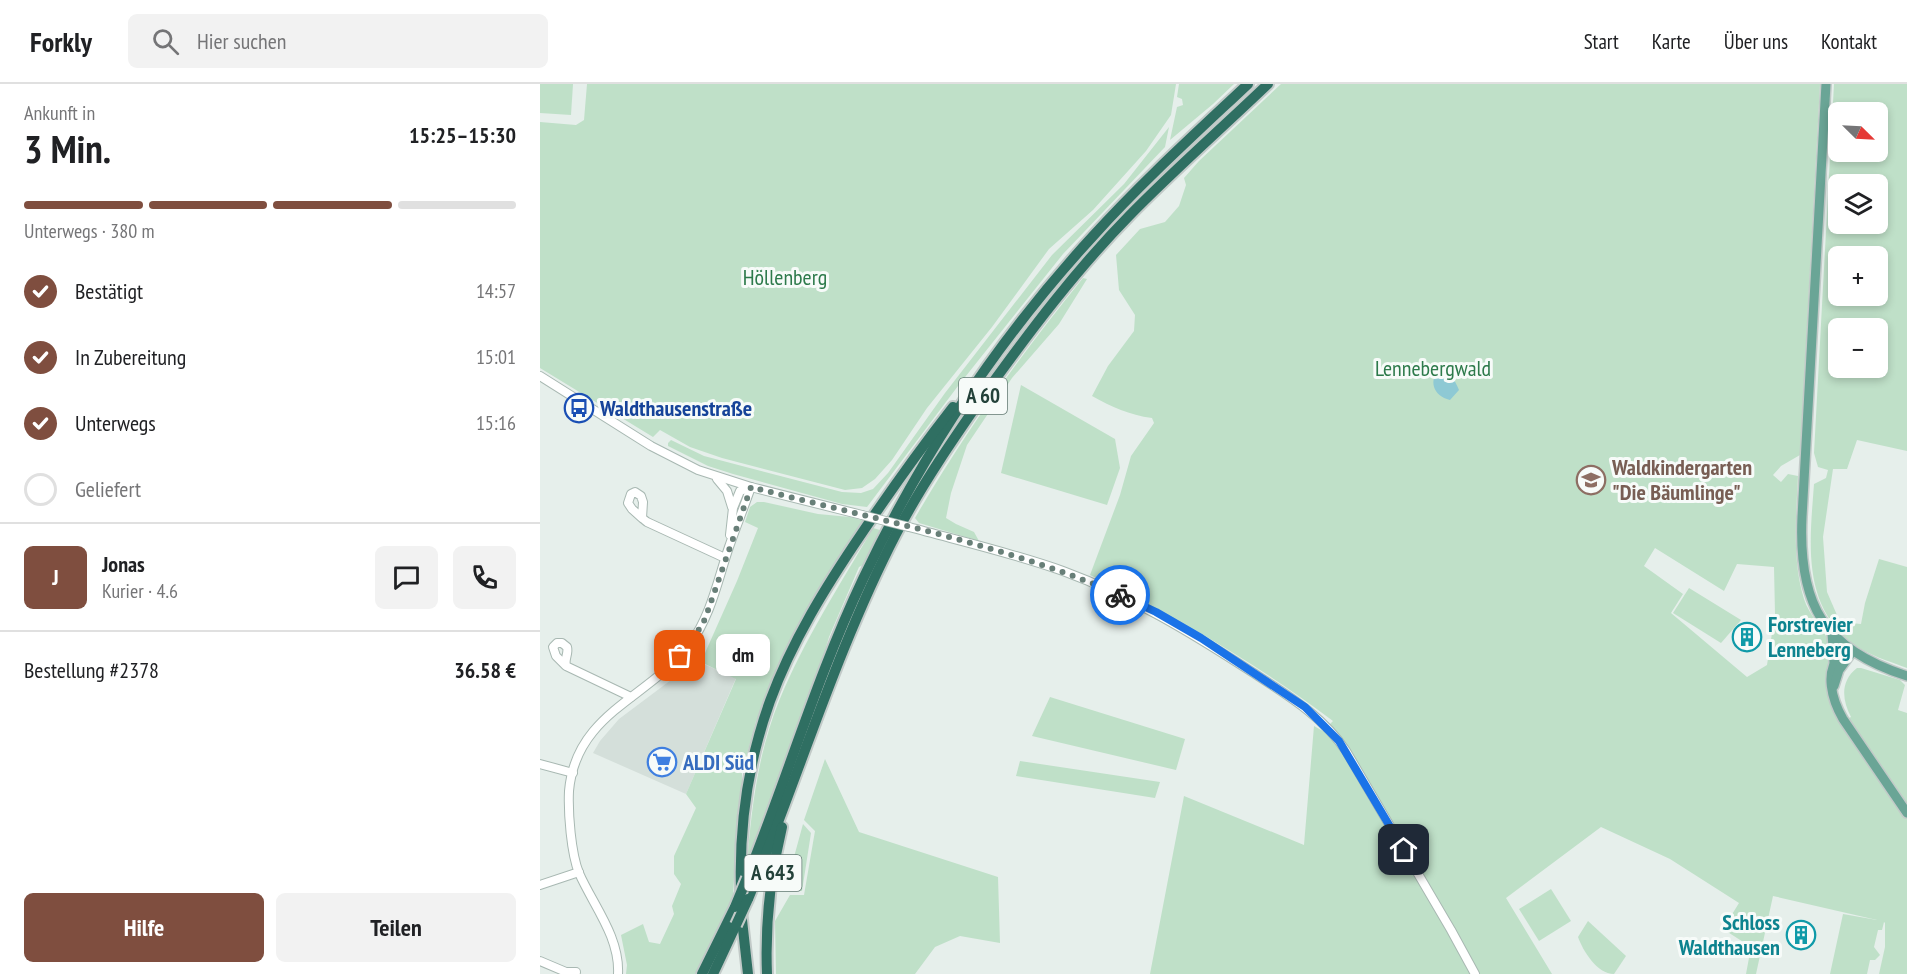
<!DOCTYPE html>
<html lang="de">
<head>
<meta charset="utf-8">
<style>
	:root { --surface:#fff; --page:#f2f2f2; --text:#202124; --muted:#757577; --line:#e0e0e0; --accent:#7f4e3f }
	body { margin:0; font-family:"PT Sans Narrow",sans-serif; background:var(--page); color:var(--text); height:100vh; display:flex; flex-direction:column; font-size:22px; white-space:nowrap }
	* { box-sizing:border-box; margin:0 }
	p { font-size:20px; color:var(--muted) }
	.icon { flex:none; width:33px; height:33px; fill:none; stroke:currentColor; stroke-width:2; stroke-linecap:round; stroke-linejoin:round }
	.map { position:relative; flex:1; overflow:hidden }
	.panel { display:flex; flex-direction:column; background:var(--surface); width:540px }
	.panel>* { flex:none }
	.needle { width:39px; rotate:114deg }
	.controls { position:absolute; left:1288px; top:18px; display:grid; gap:12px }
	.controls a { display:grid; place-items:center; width:60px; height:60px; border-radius:9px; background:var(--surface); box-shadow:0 3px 9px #0003; font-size:30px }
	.pin { position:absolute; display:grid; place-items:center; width:51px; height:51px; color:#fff; margin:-26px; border-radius:12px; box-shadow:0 3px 9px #0006 }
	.courier { position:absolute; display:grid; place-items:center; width:60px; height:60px; margin:-30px; border:4px solid #1a73e8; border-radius:50%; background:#fff; color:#222; box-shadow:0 2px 8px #0007 }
	.bubble { position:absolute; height:42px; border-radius:9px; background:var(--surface); box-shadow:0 3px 9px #0003; font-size:20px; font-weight:700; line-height:42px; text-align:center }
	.overview em { font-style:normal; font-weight:700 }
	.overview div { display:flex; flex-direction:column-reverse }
	.overview { display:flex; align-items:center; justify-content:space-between; height:102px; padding:0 24px }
	h1 { font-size:39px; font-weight:700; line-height:45px }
	.bar { display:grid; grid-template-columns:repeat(4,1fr); gap:9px 6px; align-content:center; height:72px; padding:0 24px }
	.bar i { height:8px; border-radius:4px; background:var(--line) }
	.bar .current { background:var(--accent) }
	.bar p { grid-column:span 4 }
	.line { display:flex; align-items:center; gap:15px; padding:0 24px; border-top:2px solid var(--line) }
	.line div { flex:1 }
	.round { display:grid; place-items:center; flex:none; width:63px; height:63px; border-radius:9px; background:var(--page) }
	ol { padding:0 24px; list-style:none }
	li { display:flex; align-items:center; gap:18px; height:66px }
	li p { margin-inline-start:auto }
	li .icon { padding:6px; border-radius:50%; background:var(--accent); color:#fff; stroke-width:4 }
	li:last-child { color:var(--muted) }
	li i { width:33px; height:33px; border:3px solid var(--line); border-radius:50% }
	.button { display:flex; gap:12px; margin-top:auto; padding:12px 24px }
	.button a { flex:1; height:69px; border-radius:9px; background:var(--accent); color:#fff; font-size:24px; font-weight:700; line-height:69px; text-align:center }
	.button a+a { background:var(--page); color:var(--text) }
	header { display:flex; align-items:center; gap:36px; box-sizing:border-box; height:84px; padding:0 30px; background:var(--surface); border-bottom:2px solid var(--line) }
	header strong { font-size:28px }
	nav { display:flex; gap:33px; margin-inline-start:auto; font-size:21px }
	.search { width:420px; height:54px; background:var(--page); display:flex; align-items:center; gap:15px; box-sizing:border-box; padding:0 21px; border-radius:9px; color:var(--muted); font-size:22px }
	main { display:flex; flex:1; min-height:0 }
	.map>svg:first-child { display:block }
</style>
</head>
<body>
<header>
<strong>Forkly</strong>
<div class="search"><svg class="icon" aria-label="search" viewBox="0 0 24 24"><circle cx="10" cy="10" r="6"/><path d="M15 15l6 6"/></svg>Hier suchen</div>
<nav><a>Start</a><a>Karte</a><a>Über uns</a><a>Kontakt</a></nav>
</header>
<main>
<section class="panel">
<div class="overview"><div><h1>3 Min.</h1><p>Ankunft in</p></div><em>15:25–15:30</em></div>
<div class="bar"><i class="current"></i><i class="current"></i><i class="current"></i><i></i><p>Unterwegs · 380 m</p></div>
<ol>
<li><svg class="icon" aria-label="check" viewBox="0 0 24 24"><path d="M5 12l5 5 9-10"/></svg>Bestätigt<p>14:57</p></li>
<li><svg class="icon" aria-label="check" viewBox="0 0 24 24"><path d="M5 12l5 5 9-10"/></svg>In Zubereitung<p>15:01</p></li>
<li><svg class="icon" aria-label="check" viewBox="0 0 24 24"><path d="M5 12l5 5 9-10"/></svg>Unterwegs<p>15:16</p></li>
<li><i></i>Geliefert</li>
</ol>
<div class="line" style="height:108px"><b class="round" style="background:var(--accent);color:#fff">J</b><div><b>Jonas</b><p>Kurier · 4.6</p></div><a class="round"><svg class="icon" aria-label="chat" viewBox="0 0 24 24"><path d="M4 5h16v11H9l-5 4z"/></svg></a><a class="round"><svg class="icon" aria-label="phone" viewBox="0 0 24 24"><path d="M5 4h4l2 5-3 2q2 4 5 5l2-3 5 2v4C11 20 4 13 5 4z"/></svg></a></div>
<div class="line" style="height:78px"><div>Bestellung #2378</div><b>36.58 €</b></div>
<div class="button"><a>Hilfe</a><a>Teilen</a></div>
</section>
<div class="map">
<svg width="1367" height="890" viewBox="0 0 1367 890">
	<rect width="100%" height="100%" fill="#e6efeb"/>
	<path fill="#d4dfda" d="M152 575 196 594 146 710 53 669 60 657 79 635 131 596Z"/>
	<g fill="#bfe0c8" fill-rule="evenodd">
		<path d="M0 0H33L31 31 0 29Z"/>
		<path d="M47 0H636L631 31 606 67 553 126 509 165 452 243 387 324 352 376 335 395 322 404 305 406 182 374 150 363 120 346 113 353 0 284V38L36 41 44 36Z"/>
		<path d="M639 0H694L673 20 630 56 637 23 643 21 642 15 637 13Z"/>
		<path d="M741 0H1280L1260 371 1241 382 1233 391 1241 398 1248 390 1258 392C1256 433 1252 476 1264 515 1269 532 1284 543 1289 559 1293 573 1289 586 1288 600 1288 613 1294 627 1300 639L1311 633C1302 616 1300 597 1317 584H1321L1360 596 1365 601 1358 626 1367 629V890H1339L1345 863V839L1344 838 1342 846H1338L1334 863 1340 871 1335 876H1330L1327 890H1290L1303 830 1337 836 1233 812 1216 890H1206L1211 863 1183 845 1199 819 1130 775 1061 743 966 814 1012 890H610L644 712 764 761 774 642 783 647 793 637C717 580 636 532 550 491L580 411 591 372 614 339 612 334C589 331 572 323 552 312L568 282 594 247 595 231 579 206 576 171 600 145 625 138 639 122 646 101 644 94 659 77ZM1115 464 1184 507 1197 480 1234 483 1235 530 1227 581 1207 593 1131 529 1143 510 1104 482Z"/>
		<path d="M1294 0H1367V367L1317 356 1307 385H1293L1283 453 1287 508 1300 538 1321 540 1325 519 1339 475 1367 483V584C1349 577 1327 571 1312 559 1261 520 1270 456 1274 400L1286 394 1288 386 1278 383 1274 369ZM1299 28H1338V68H1299ZM1299 100H1338V140H1299ZM1299 172H1338V212H1299ZM1299 244H1338V284H1299Z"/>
		<path d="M629 43 625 63 523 170 418 302 327 423 302 420 193 390 168 382 128 362V359L131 356 164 372 302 408 321 409 333 405 348 389 405 309 512 171 584 100Z"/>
		<path d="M543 194 547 195 519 240 472 294 427 361 411 409 406 434 416 440 434 448 439 457 379 439 375 434C424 349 482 269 543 194Z"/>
		<path d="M481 301 575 355 580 384 567 421 461 389Z"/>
		<path d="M217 418H224L278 430 310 433 325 437 216 637 202 689V707L196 752 193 814 155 890H86L87 881 81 851 103 840 109 858 120 860 134 830 132 822 141 800 134 790V772L156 724 146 710 196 595 161 578 197 497 218 444 205 438 210 423Z"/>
		<path d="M333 444 340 446 325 480 319 483 289 553 282 577 207 782C211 726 218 669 239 617 264 556 300 501 333 444Z"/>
		<path d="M1149 504 1201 536 1181 559 1133 529Z"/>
		<path d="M510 613 645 655 636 686 492 652Z"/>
		<path d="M285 675 319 748 458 793 460 859 420 852 395 863 375 890H236L235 837 250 811H264L275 747 264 736Z"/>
		<path d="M480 677 620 698 615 714 476 692Z"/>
		<path d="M263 740 271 749 262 807 245 806Z"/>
		<path d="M1011 805 1031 837 999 857 979 825Z"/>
		<path d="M1048 837 1086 872 1074 890C1057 890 1043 867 1038 853Z"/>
	</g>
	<path fill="#8ec9d4" d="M900 284C911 287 915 297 919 306L910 316C893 312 888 296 900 284Z"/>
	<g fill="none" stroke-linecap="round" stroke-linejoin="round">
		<g stroke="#a8b8b2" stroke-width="10">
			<g id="minor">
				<path d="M0 292 111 362 158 386 211 403 322 431"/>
				<path d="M177 395 187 407 192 423"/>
				<path d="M102 434 92 425 88 419 91 410 95 408 101 412 103 418 102 434 107 438 185 474"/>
				<path d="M369 443C420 457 473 469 523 487 591 512 652 549 712 588 747 611 783 632 806 667L911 846 935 890"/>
				<path d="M190 451 193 424 200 407 211 403"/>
				<path d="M26 582 16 572 13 563 17 559H22L27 563C29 569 24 575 26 582L91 613"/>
				<path d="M0 680 33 689"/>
				<path d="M0 801 39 788"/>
				<path d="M0 877 26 888H36"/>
				<path d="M78 890C80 853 53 821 39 789 31 769 28 729 29 707 36 628 110 614 150 560 171 532 178 495 189 463 196 443 204 423 211 403"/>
			</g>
		</g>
		<g stroke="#c2cac8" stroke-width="12">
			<g id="major">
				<path d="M1286 0 1262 433C1258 520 1283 565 1367 592"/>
				<path d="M1292 549 1294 578"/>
				<path d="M1312 568 1300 571C1284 588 1292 616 1303 635L1367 729"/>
				<path d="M1294 602 1299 586 1312 568"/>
			</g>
		</g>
		<g stroke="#c2cac8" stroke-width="14">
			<g id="highway">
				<path d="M207 794C247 695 277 592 323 495 382 370 461 252 554 151 602 98 656 49 708 0"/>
				<path d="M201 806C199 742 208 678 230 617 252 557 286 502 322 449 351 406 381 364 413 323"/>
				<path d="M208 815C258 694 296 566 356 450 382 400 414 354 446 308 490 247 536 186 589 132 633 87 682 44 728 0"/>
				<path d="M201 827 208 890"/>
				<path d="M162 890 195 823"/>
				<path d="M173 890 196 841"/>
				<path d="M227 890C225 840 230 792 242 743"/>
			</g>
		</g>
		<use href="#minor" stroke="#fff" stroke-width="8"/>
		<use href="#major" stroke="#6aa596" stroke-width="9"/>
		<use href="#highway" stroke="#2f6f62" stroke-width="10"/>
		<g stroke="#a8b8b2" stroke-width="10" stroke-linecap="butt">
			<path id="minor-bridge" d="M322 431 369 443"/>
		</g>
		<g stroke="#c2cac8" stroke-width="14" stroke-linecap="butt">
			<g id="highway-bridge">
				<path d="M195 823 207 794"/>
				<path d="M196 841 208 815"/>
			</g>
		</g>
		<use href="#minor-bridge" stroke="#fff" stroke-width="8"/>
		<use href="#highway-bridge" stroke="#2f6f62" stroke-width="10"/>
	</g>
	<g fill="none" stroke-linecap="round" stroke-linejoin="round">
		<path stroke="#687f78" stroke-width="6" stroke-dasharray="0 10.8" d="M140 572 151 559 165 535 211 403C333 435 464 460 580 511"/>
		<path stroke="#1a73e8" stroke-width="8" d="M580 511 616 528 661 554 765 623 799 657 864 766"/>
	</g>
	<defs>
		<g id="bus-ring" transform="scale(1.5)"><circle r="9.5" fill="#f7fbf9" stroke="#1a4fb4" stroke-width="1.5"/><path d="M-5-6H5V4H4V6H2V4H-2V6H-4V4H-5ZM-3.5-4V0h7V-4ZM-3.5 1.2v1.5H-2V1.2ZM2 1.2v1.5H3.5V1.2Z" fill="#1a4fb4"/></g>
		<g id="school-ring" transform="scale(1.5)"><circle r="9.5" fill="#f7fbf9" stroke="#8d6e63" stroke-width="1.5"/><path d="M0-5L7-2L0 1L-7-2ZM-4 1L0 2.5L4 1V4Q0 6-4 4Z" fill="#8d6e63"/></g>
		<g id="building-ring" transform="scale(1.5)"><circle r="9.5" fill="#f7fbf9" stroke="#0f9aa8" stroke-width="1.5"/><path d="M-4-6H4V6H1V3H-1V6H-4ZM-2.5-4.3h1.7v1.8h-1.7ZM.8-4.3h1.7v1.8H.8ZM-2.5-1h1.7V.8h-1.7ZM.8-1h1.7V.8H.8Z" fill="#0f9aa8"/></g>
		<g id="supermarket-ring" transform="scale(1.5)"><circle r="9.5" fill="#f7fbf9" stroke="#3f7fe0" stroke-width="1.5"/><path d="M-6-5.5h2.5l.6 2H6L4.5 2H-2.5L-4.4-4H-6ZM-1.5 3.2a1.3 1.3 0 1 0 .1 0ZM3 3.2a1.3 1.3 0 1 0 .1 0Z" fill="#3f7fe0"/></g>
	</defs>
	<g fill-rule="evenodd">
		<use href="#bus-ring" x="39" y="324"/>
		<use href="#school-ring" x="1051" y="396"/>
		<use href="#building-ring" x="1207" y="553"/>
		<use href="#supermarket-ring" x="122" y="678"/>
		<use href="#building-ring" x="1261" y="851"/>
	</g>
	<g text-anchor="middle" stroke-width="6" stroke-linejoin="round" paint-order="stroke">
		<g fill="#f7fbf9" stroke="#637a73" stroke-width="1.5">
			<rect x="419" y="294" width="48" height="36" rx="4.5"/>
			<rect x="204.5" y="771" width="57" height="36" rx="4.5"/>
		</g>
		<g font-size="21" font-weight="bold" fill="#24423a">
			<text x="443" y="319">A 60</text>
			<text x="233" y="796">A 643</text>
		</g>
		<g font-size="22" fill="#2d7a4b" stroke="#f7fbf9">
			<text x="245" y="201">Höllenberg</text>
			<text x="893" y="292">Lennebergwald</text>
		</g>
		<g font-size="22" font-weight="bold" fill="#164399" stroke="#f7fbf9" text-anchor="start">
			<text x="60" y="332">Waldthausenstraße</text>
		</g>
		<g font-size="22" font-weight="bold" fill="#785e54" stroke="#f7fbf9" text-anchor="start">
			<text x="1072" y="391">Waldkindergarten<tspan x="1072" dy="25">"Die Bäumlinge"</tspan></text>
		</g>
		<g font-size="22" font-weight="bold" fill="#0d838f" stroke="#f7fbf9" text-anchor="start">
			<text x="1228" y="548">Forstrevier<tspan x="1228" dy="25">Lenneberg</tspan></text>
			<text x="1240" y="846" text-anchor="end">Schloss<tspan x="1240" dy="25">Waldthausen</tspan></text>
		</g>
		<g font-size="22" font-weight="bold" fill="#366cbe" stroke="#f7fbf9" text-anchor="start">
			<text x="143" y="686">ALDI Süd</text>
		</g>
	</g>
</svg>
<div class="controls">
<a><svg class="needle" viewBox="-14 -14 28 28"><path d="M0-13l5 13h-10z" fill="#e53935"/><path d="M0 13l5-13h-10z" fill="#757577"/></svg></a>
<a><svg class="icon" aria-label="layers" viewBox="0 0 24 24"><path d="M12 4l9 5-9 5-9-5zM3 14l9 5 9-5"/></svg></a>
<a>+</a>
<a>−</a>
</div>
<div class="pin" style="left:140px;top:572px;background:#ea580c"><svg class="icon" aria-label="bag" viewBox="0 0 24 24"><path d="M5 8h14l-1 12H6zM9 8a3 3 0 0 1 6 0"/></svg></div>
<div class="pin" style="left:864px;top:766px;background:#1f2937"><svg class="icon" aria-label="home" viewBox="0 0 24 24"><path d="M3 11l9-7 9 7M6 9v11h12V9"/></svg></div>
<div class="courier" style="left:580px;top:511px"><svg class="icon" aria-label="bike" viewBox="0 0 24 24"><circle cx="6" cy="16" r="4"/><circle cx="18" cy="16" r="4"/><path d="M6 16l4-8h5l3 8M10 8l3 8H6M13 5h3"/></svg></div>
<div class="bubble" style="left:176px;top:550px;width:54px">dm</div>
</div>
</main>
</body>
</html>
